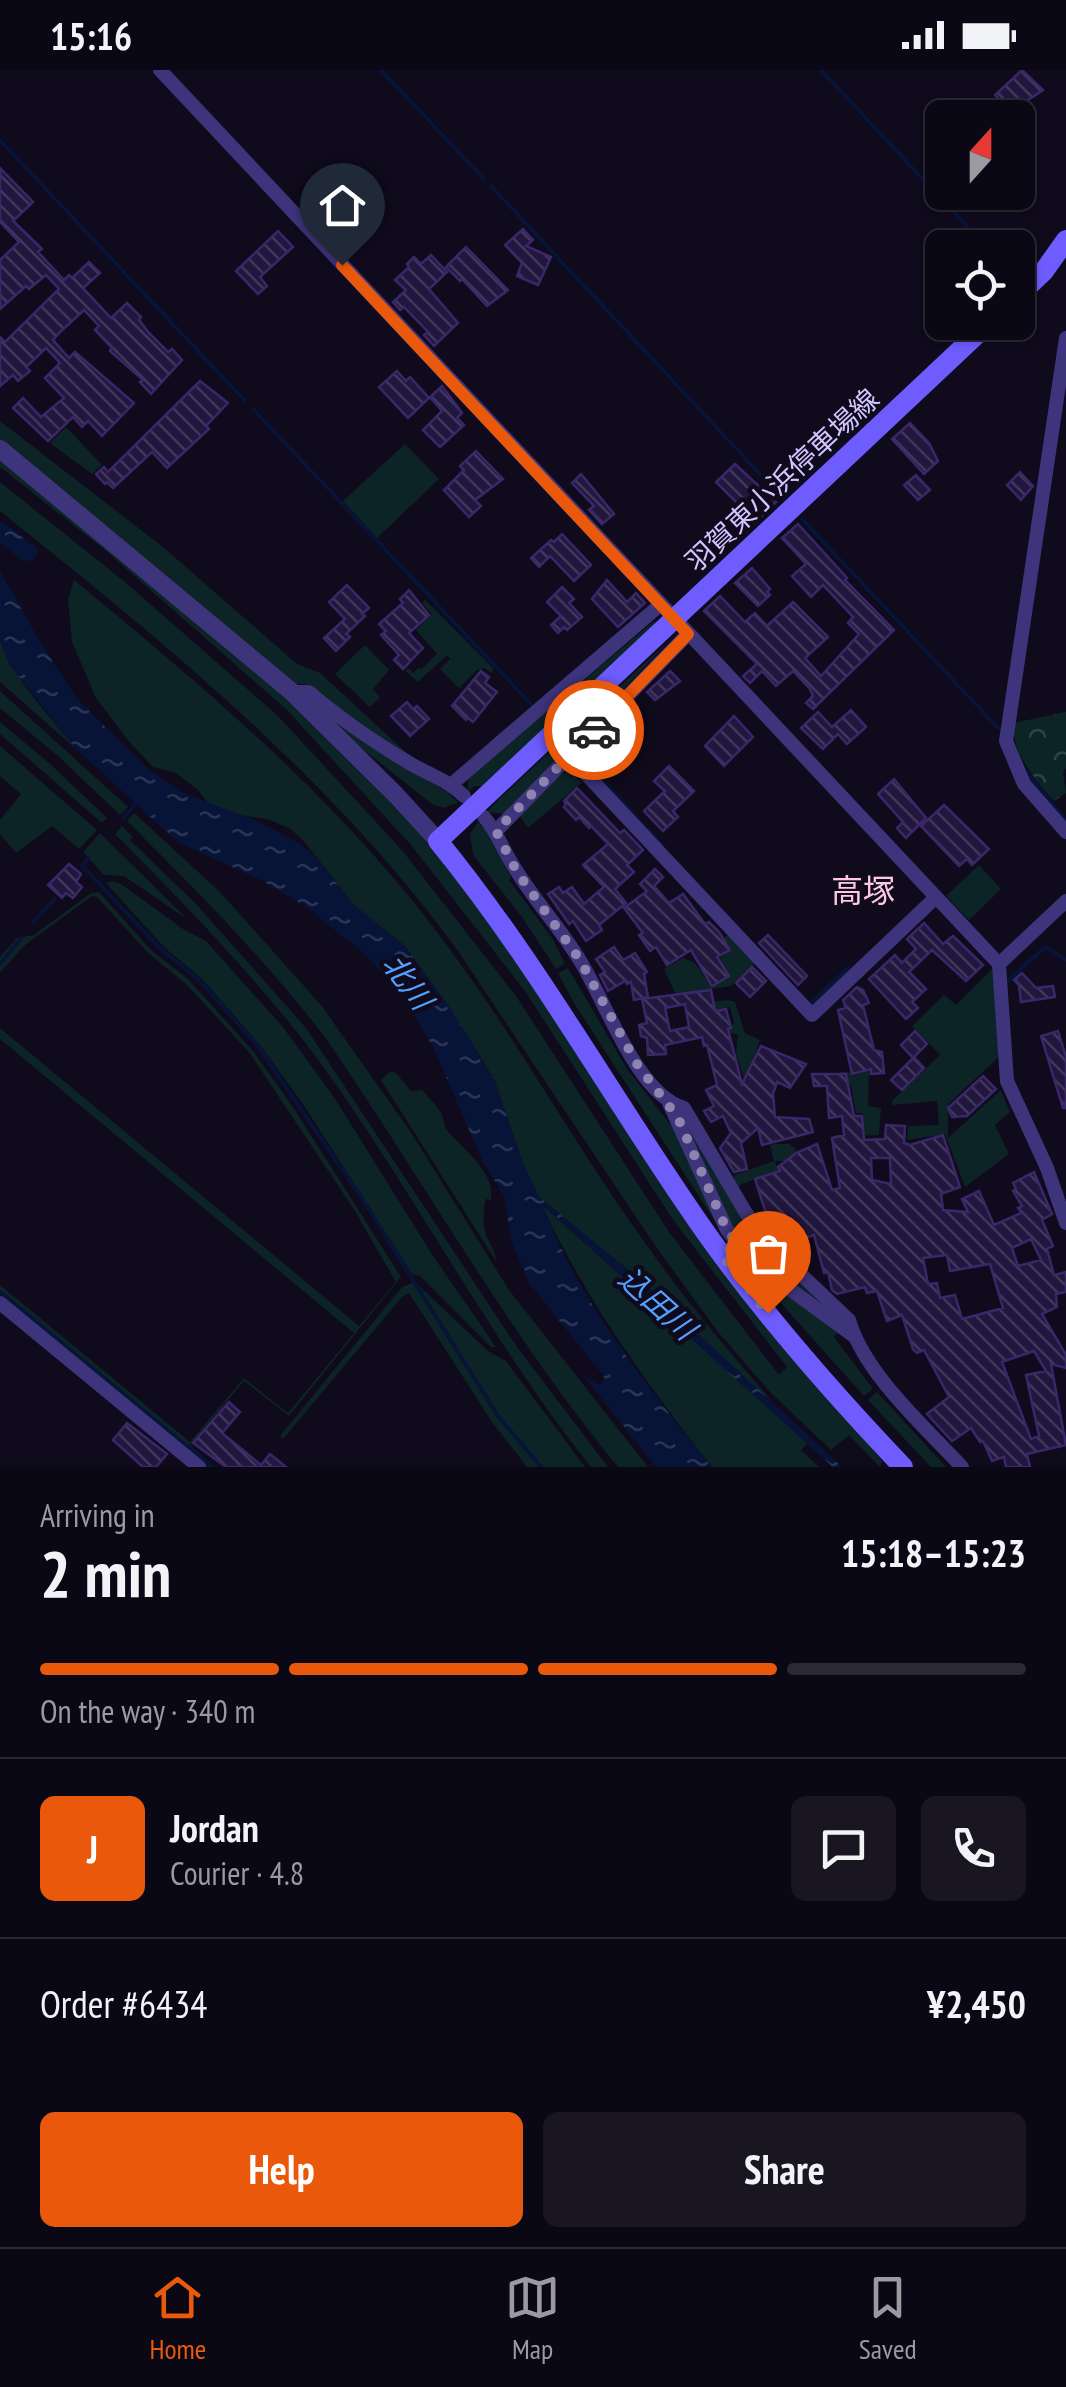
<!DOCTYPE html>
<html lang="en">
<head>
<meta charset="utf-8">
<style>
	:root { --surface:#0b0815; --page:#191622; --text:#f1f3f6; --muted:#9a9aa0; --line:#2b2934; --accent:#ea580c }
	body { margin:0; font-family:"PT Sans Narrow","Noto Sans JP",sans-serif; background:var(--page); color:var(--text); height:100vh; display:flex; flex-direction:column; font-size:38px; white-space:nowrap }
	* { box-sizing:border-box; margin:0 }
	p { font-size:32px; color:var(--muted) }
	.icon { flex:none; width:55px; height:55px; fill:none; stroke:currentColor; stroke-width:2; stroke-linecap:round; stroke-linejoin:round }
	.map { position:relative; height:1397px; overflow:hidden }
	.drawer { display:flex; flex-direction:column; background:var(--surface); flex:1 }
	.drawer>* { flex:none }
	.needle { width:65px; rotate:21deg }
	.tools { position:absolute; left:925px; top:30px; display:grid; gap:20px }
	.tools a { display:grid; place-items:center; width:110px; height:110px; border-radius:15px; background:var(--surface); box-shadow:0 2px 8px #0004,0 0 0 2px var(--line); font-size:50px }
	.pin { position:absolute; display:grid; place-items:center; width:85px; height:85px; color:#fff; margin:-102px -42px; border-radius:50% 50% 50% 0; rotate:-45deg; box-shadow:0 0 10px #0007 }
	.pin .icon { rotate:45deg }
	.courier { position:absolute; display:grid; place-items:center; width:100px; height:100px; margin:-50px; border:8px solid #ea580c; border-radius:50%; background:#fff; color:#222; box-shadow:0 2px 12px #0007 }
	.overview em { font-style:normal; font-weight:700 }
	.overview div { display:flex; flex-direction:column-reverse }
	.overview { display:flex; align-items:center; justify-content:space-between; height:170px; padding:0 40px }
	h1 { font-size:65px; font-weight:700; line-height:75px }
	.bar { display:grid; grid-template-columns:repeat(4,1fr); gap:15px 10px; align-content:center; height:120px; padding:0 40px }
	.bar i { height:12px; border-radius:8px; background:var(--line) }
	.bar .on { background:var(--accent) }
	.bar p { grid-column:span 4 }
	.line { display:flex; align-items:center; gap:25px; padding:0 40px; border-top:2px solid var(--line) }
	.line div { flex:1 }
	.round { display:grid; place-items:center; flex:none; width:105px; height:105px; border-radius:15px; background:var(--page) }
	.action { display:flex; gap:20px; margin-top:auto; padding:20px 40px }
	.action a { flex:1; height:115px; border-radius:15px; background:var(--accent); color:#fff; font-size:40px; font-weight:700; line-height:115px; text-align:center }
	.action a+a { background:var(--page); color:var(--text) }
	.status { display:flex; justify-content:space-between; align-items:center; height:70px; padding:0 50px; background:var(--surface); direction:ltr }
	.status svg { height:28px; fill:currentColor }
	.tab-bar { display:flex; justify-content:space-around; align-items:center; height:140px; border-top:2px solid var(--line); background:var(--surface); font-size:28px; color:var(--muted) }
	.tab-bar a { display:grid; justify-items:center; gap:5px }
	.tab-bar .on { color:var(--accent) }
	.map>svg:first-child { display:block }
</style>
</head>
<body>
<div class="status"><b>15:16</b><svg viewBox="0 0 49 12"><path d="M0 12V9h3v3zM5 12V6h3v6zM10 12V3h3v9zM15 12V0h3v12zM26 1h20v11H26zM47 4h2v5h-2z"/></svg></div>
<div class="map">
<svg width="1066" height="1397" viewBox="0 0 1066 1397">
	<defs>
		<pattern id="forest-crowns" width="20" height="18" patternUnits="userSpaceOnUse" patternTransform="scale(2.5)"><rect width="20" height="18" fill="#0d2426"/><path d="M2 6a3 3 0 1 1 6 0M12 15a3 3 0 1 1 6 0" fill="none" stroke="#2f4247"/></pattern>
		<pattern id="water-ripples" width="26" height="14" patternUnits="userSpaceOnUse" patternTransform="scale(2.5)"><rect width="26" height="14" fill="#071438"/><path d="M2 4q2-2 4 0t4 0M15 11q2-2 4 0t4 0" fill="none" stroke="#2a3556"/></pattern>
		<pattern id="building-back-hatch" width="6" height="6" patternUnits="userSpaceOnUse" patternTransform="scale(2.5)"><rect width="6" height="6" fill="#21163d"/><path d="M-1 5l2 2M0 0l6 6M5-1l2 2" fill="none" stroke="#40365a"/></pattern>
	</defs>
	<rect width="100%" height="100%" fill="#0f0a1c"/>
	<g fill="#0d2426">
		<path d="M0 351 163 477 297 594 320 603 410 686 332 634 311 615 291 613 0 373Z"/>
		<path d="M66 357 102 395 92 404 50 373Z"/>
		<path d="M405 374 439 409 377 468 343 431Z"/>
		<path d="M0 386C84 456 169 524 251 595 334 666 407 747 476 831L745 1228 882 1391 880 1397 849 1365 831 1380 771 1323 718 1262 654 1174 456 878C330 707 165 573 0 441V412L125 512 278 646 401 779 516 926 669 1162 779 1305 787 1297 673 1150 525 921 411 775 286 639 106 481 0 397Z"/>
		<path d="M74 510C209 621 342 733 446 874 517 969 574 1074 643 1170 682 1226 726 1278 771 1330L749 1314 638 1208 539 1127 524 1096 494 1009 452 941 405 876 355 836 302 769 289 758 267 749 239 745 208 733 197 719 176 703 153 697 131 674 96 628 72 572 68 529Z"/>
		<path d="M425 530 494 599 491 603 484 598 476 601 459 618 440 599 450 589 447 585 418 612 405 601 408 598 413 603 419 598 422 599 437 584 416 560 432 544 422 533Z"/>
		<path d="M654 551 658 555 485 716H475L468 721V708Z"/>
		<path d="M673 567 504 744 487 742 499 729Z"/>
		<path d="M0 570C15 612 48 643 75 678L0 612Z"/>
		<path d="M365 575 389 600 373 619 380 627 370 637 335 604Z"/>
		<path d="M0 621 128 737 120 745 57 685 0 638Z"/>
		<path d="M326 643 448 723 458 733 443 738 432 734 360 677Z"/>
		<path d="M0 652 49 693 107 748 102 753 0 664Z"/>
		<path d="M0 676 97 760 79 779 52 756 16 783 0 764V750L21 724 0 706Z"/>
		<path d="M568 702 582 712 528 758 519 745 561 704Z"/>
		<path d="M134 743 219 821 321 935 410 1061 509 1220 648 1397H618C507 1262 423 1109 324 966 264 888 196 820 127 751Z"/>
		<path d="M478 752 486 761 511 808 509 810 552 868 565 894 556 899 522 847 473 785 470 764Z"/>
		<path d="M122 756 133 767 130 770 197 835 306 958 517 1277 608 1397H591C497 1279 427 1146 341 1022 277 928 195 845 115 764Z"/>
		<path d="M100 763 187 849 124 806 104 805 83 782Z"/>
		<path d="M979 795 1001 819 969 850 946 826Z"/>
		<path d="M112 811 121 814 183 859 206 871 282 956 334 1027 433 1186 496 1277H491L420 1206 412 1204 303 1034 260 975 203 910 164 877 106 813Z"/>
		<path d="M99 822 150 879 188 909 253 981 295 1040 401 1207 289 1346 244 1311 190 1375 215 1397H207L0 1225V1215L190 1372 244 1308 288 1343 354 1263 0 969V958L359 1256 396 1212 353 1138 249 982 188 916 147 882 97 827 92 826 25 875 0 903V887L17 868 34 865 91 823Z"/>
		<path d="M729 864 755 893 731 916 676 925 664 899 683 888 694 892 712 917 730 906 720 888 732 880 724 868Z"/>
		<path d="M568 898 627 999 669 1053 674 1051 722 1162 574 933 558 903Z"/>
		<path d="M993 898 999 987 948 1034V1068L1001 1020 1010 1042 995 1055 1009 1084 965 1117 945 1064 907 1070 908 1056 939 1055 937 1031 892 1035V1031L940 985 912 956 944 925 956 935Z"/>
		<path d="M727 930 735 932 745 963 760 970 745 1012 736 983 738 965 731 963 730 960 734 952 730 937 712 940 705 933Z"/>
		<path d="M391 1001 396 1003 411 1021 422 1020C429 1028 437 1035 442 1045 444 1050 444 1056 447 1060 461 1078 497 1103 491 1130L486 1129C484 1136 483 1148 484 1156 485 1170 496 1178 496 1191L381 1010Z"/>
		<path d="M869 1001 868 1036 881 1038 879 1065 859 1066V1061L864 1060 863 1043H856L851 1015 840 1016V1002H850L852 1006Z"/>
		<path d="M684 1048 740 1146 843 1252 753 1186 732 1158Z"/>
		<path d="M776 1074H790L797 1081 784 1091H775L778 1100 738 1116 733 1109 735 1105 774 1091 770 1075Z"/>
		<path d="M542 1135 808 1373 801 1380 819 1397H712C647 1314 586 1231 542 1135Z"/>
		<path d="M746 1194 838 1262 834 1267 873 1319 864 1326Z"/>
		<path d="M415 1212 488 1281 506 1291 585 1397H527L492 1352 409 1223 402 1227 283 1369 280 1366 402 1217Z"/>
		<path d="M877 1322 946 1397H931L868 1330Z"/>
	</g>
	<path fill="url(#forest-crowns)" d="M1066 642V698L1063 702 1066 723 1054 731C1036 710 1010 682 1014 653Z"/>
	<g fill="url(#water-ripples)">
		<path d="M0 450 38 479 34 490 24 491 0 473Z"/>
		<path d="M0 501 40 572 78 630 148 699 181 722 257 751 292 769 312 783 355 836 405 876 452 941 494 1009 524 1096 539 1127 638 1208 842 1397H833L544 1136C573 1224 653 1324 712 1397H656L583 1305 599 1315 605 1310 603 1305 529 1213 511 1170 504 1126 483 1092 434 979 400 921 360 880 305 836 261 810 179 773 75 678 9 594 0 570Z"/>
	</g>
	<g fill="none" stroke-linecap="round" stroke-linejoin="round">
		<g stroke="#071438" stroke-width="4">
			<path d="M381 0 483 108"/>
			<path d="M821 0 987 178"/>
			<path d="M0 70 245 331"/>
			<path d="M491 116 786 432"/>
			<path d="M254 340 531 634"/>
			<path d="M802 449 999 659"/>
			<path d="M580 686 662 775"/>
			<path d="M1025 700 1066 751"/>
			<path d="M124 747 136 734"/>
			<path d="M88 788 82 796 161 879 201 912 258 976 361 1127 498 1346 541 1397"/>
			<path d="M33 852 55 828"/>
			<path d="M0 894 22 867"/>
			<path d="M1009 910 1045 877 1066 890"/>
			<path d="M808 932 810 934 848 898"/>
			<path d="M0 1222 212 1397"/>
		</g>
	</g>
	<g fill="url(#building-back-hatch)" stroke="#3a276a" stroke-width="2.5" fill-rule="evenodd">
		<path d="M1022 0 1043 20 1010 42 995 25Z"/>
		<path d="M0 98 33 132 13 151 42 179 38 182 64 210 69 205 72 208 89 192 100 203 83 218 111 248 127 233 141 247 139 250 149 263 168 282 172 279 182 290 151 324 140 312 143 310 110 281 112 278 95 260 99 256 84 240 60 262 53 270 69 288 75 282 134 333 102 366 88 351 82 357 73 347 48 371 13 338 23 328 41 347 64 328 45 308 60 293 46 278 26 297 30 301 18 311 13 305 0 316V267L5 272 59 219 46 205 29 219 26 216 0 239V190L19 172 0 152Z"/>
		<path d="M523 159 533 170 526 176 551 187 538 215 517 206 522 193 505 175Z"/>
		<path d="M278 161 293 177 260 207 267 216 258 224 236 201Z"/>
		<path d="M466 177 508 220 487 236 462 209 460 211 446 197Z"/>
		<path d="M431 185 447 202 429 219 458 253 434 276 424 265 428 262 404 237 400 240 393 232 406 220 395 210 409 197 407 194 414 187 421 194Z"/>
		<path d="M397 301 406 311 410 307 429 328 408 348 379 317Z"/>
		<path d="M200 311 228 333 206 356 209 359 167 398 152 382 113 418 107 412 105 414 96 404 104 397 108 402Z"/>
		<path d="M442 316 462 343 457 348 464 355 440 377 423 360 442 341 430 327Z"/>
		<path d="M910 353 929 373 938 391 924 404 892 369Z"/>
		<path d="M476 381 503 409 475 430 481 436 469 447 444 420 464 400 460 396Z"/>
		<path d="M735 394 776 432 746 462 739 454 749 445 716 412Z"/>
		<path d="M1020 402 1033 416 1021 430 1007 415Z"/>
		<path d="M581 404 614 444 602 454 589 440 594 436 572 413Z"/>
		<path d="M916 405 930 420 918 430 904 415Z"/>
		<path d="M798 454 847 508 845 510 894 560 813 639 806 633 813 626 810 619 793 601 776 616 762 601 750 613 743 606 757 594 704 541 720 526 745 552 755 543 767 556 793 532 828 567 805 588 821 606 859 564 848 553 853 547 823 515 811 527 792 506 806 494 782 468Z"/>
		<path d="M562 464 591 495 574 511 550 486 539 497 531 488 551 470 554 472Z"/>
		<path d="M752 498 770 519 767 522 770 525 758 536 735 513Z"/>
		<path d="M607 510 627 532 636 523 645 533 618 557 592 529Z"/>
		<path d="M347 515 369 538 362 544 365 546 346 564 350 567 336 581 324 568 345 549 329 532Z"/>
		<path d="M562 517 574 529 569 533 582 547 567 560 564 557 558 563 551 555 561 546 547 532Z"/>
		<path d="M409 520 429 545 409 563 423 578 403 599 394 590 399 585 381 565 386 561 379 554 403 533 400 529Z"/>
		<path d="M481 601 489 607 485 613 497 622 473 652 468 648 466 650 452 636Z"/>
		<path d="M670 601 680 611 655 630 647 622Z"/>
		<path d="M407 632 413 639 417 636 429 649 410 666 391 646Z"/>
		<path d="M851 640 866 657 847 674 838 664 823 679 801 658 818 642 832 657Z"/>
		<path d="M734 646 753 667 724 696 705 676Z"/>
		<path d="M669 696 694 721 673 741 678 747 663 761 644 741 665 721 654 711Z"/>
		<path d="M894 709 926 748 906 768 897 758 903 752 878 724Z"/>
		<path d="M577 718 620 763 624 760 643 780 627 795 634 802 615 819 626 833 599 855 602 860 586 871 573 851 569 854 548 824 559 817 563 823 572 817 584 834 604 817 583 795 608 774 591 756 589 758 579 747 576 750 564 737 566 734 564 731Z"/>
		<path d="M944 735 989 779 972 795 967 789 959 796 921 756Z"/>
		<path d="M69 794 81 804 76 812 82 817 73 828 66 823 62 828 48 815Z"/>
		<path d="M655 799 663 807 654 816 669 833 683 824 705 854 709 852 719 862 730 880 717 887 729 906 712 916 691 880 667 895 656 877 650 881 639 865 643 863 624 838 647 821 640 814Z"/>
		<path d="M924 853 943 874 953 866 983 895 966 911 932 880 909 902 926 919 912 932 918 938 906 949 869 909 895 885 902 893 916 879 907 869Z"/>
		<path d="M768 865 807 906 798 915 759 873Z"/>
		<path d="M614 877 623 890 635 883 647 902 644 904 648 927 634 930 631 912 627 914 625 911 608 921 600 905 605 902 596 889Z"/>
		<path d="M752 897 766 911 750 927 736 913Z"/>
		<path d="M1022 903 1036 918 1053 916 1055 927 1021 932 1019 915 1014 910Z"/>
		<path d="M857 917 863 920 869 933 863 935 874 980 882 982 884 1003 871 1004V999L852 1004 838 940 846 938 843 930Z"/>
		<path d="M711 920 715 941 726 939 731 958 728 959 742 1014 761 976 806 994 790 1018 777 1012 773 1024 775 1047 809 1049 813 1062 762 1075 758 1058 741 1073 747 1099 734 1102 720 1078 731 1063 723 1046 711 1052 704 1041 714 1036 706 1020 717 1015 707 975 704 976 702 967 665 975 666 984 648 985 647 968 641 966 639 955 647 953 642 929ZM685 934 689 957 670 961 665 938Z"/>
		<path d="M915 961 927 974 913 988 901 975Z"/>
		<path d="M1058 961 1066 987V1038H1063L1041 966Z"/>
		<path d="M914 987 924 998 902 1020 891 1010Z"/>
		<path d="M812 1004H846L854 1046H862L864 1070 885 1069 886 1055 905 1056 904 1073 910 1075 943 1065 960 1117 941 1124 943 1140 968 1142 962 1129 979 1121 994 1155 1021 1143 1018 1138 1022 1136 1013 1121 1016 1119 1013 1113 1034 1102 1052 1144 1042 1150 1053 1176 1047 1179 1054 1205 1066 1202V1222L1056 1224 1057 1237 1042 1244 1066 1285V1298L1051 1294 1066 1375 1027 1384 1030 1397H1006L1004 1387 992 1391 983 1371 980 1372 971 1358 952 1371 927 1344 949 1327 924 1280 917 1283 913 1279 902 1245 887 1251 877 1221 867 1223 865 1217 837 1224 832 1220 828 1202 824 1203 814 1165 806 1168 804 1163 797 1162 794 1152 785 1155 781 1145 768 1150 755 1109 780 1101 778 1097 796 1083 817 1074 832 1120 840 1118 832 1068 844 1065 842 1046 829 1048 827 1016H814ZM871 1088H890L891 1114 872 1110ZM1031 1169 1041 1190 1018 1196 1012 1178ZM947 1185 950 1201 990 1194 1003 1238 962 1249 955 1225 940 1228 937 1213 928 1214 923 1188ZM1034 1281 1046 1301 1026 1305 1039 1366 1031 1369 1002 1292Z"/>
		<path d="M983 1006 996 1019 967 1046 952 1047 948 1038Z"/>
		<path d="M229 1332 240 1342 222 1363 261 1395 270 1384 286 1397H226L193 1373Z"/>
		<path d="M127 1353 167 1384 156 1397H143L113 1370Z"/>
	</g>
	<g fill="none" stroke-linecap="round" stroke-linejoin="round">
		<g stroke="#3d347c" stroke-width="14">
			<path d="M160 0 999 894 1007 1011 1047 1098 1066 1153"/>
			<path d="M1066 268 1006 671 1024 714 1066 762"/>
			<path d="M292 622H309C340 649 376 673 411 694 430 705 449 711 464 726"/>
			<path d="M570 687 812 945 935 828"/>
			<path d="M452 714 660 535"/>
			<path d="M484 747C498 763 504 783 516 800 535 831 560 858 579 889 605 929 636 1024 684 1038L746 1143 768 1173 849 1250C864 1303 924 1356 962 1397"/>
			<path d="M496 761 688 564"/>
			<path d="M999 894 1066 831"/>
			<path d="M669 1033 726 1158 737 1174"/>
			<path d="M722 1185 737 1174 750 1190 854 1266"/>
			<path d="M0 1233 199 1397"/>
		</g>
		<path stroke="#3d347c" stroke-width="18" d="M0 379 292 622 396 725 438 771"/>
		<g stroke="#6e5cff" stroke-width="20">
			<path d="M1018 226 1044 201 1066 170"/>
			<path d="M903 1397C825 1315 749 1228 686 1134 603 1012 531 885 438 771L990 252"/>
		</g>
	</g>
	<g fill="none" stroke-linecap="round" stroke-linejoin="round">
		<path stroke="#8d84b0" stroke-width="10" stroke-dasharray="0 18" d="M594 660 496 761 517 802 580 890 637 994 678 1048 726 1158 737 1174 722 1185 768 1243"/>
		<path stroke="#ea580c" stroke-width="12" d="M342 195 688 564 594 660"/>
	</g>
	<g text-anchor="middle" stroke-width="9" stroke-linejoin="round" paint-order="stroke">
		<g font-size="28" fill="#d1c5ff" stroke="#0f0a1c">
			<text transform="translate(782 410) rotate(-43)" y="10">羽賀東小浜停車場線</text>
		</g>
		<g font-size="30" font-style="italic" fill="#53a0ff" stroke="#0f0a1c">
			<text transform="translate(407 912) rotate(53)" y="10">北川</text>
			<text transform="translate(657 1234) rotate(42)" y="10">込田川</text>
		</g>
		<g font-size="32" fill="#ffc7e6" stroke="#0f0a1c">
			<text x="863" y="832">高塚</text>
		</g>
	</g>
</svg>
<div class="tools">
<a><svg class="needle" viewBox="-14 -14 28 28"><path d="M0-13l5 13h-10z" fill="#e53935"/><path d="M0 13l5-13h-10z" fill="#9a9aa0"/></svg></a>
<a><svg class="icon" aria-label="locate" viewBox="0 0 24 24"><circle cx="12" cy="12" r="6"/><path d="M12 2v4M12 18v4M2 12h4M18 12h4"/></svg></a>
</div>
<div class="pin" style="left:768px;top:1243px;background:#ea580c"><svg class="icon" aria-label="bag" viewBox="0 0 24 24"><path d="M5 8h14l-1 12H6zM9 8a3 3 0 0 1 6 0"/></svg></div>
<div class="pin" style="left:342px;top:195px;background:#1f2937"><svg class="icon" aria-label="home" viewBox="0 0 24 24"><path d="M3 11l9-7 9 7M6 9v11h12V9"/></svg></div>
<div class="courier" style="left:594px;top:660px"><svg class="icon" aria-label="car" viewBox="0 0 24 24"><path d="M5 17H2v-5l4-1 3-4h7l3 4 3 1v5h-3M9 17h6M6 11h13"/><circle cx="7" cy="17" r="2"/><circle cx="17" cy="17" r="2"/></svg></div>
</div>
<section class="drawer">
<div class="overview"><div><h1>2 min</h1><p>Arriving in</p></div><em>15:18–15:23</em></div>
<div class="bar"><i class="on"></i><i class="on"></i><i class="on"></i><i></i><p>On the way · 340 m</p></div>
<div class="line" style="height:180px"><b class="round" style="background:var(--accent);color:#fff">J</b><div><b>Jordan</b><p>Courier · 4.8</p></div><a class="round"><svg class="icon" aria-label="chat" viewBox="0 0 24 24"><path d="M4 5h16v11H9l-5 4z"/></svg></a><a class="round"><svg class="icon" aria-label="phone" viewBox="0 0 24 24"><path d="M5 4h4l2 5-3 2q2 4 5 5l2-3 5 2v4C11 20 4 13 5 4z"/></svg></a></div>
<div class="line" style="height:130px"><div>Order #6434</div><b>¥2,450</b></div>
<div class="action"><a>Help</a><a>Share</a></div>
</section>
<nav class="tab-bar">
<a class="on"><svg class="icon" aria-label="home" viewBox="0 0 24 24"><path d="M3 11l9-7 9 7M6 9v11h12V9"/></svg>Home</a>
<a><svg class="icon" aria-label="map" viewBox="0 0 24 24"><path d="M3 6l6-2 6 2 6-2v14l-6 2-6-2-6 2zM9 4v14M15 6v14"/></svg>Map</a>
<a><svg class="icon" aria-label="saved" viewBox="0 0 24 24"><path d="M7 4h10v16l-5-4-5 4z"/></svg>Saved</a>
</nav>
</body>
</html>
